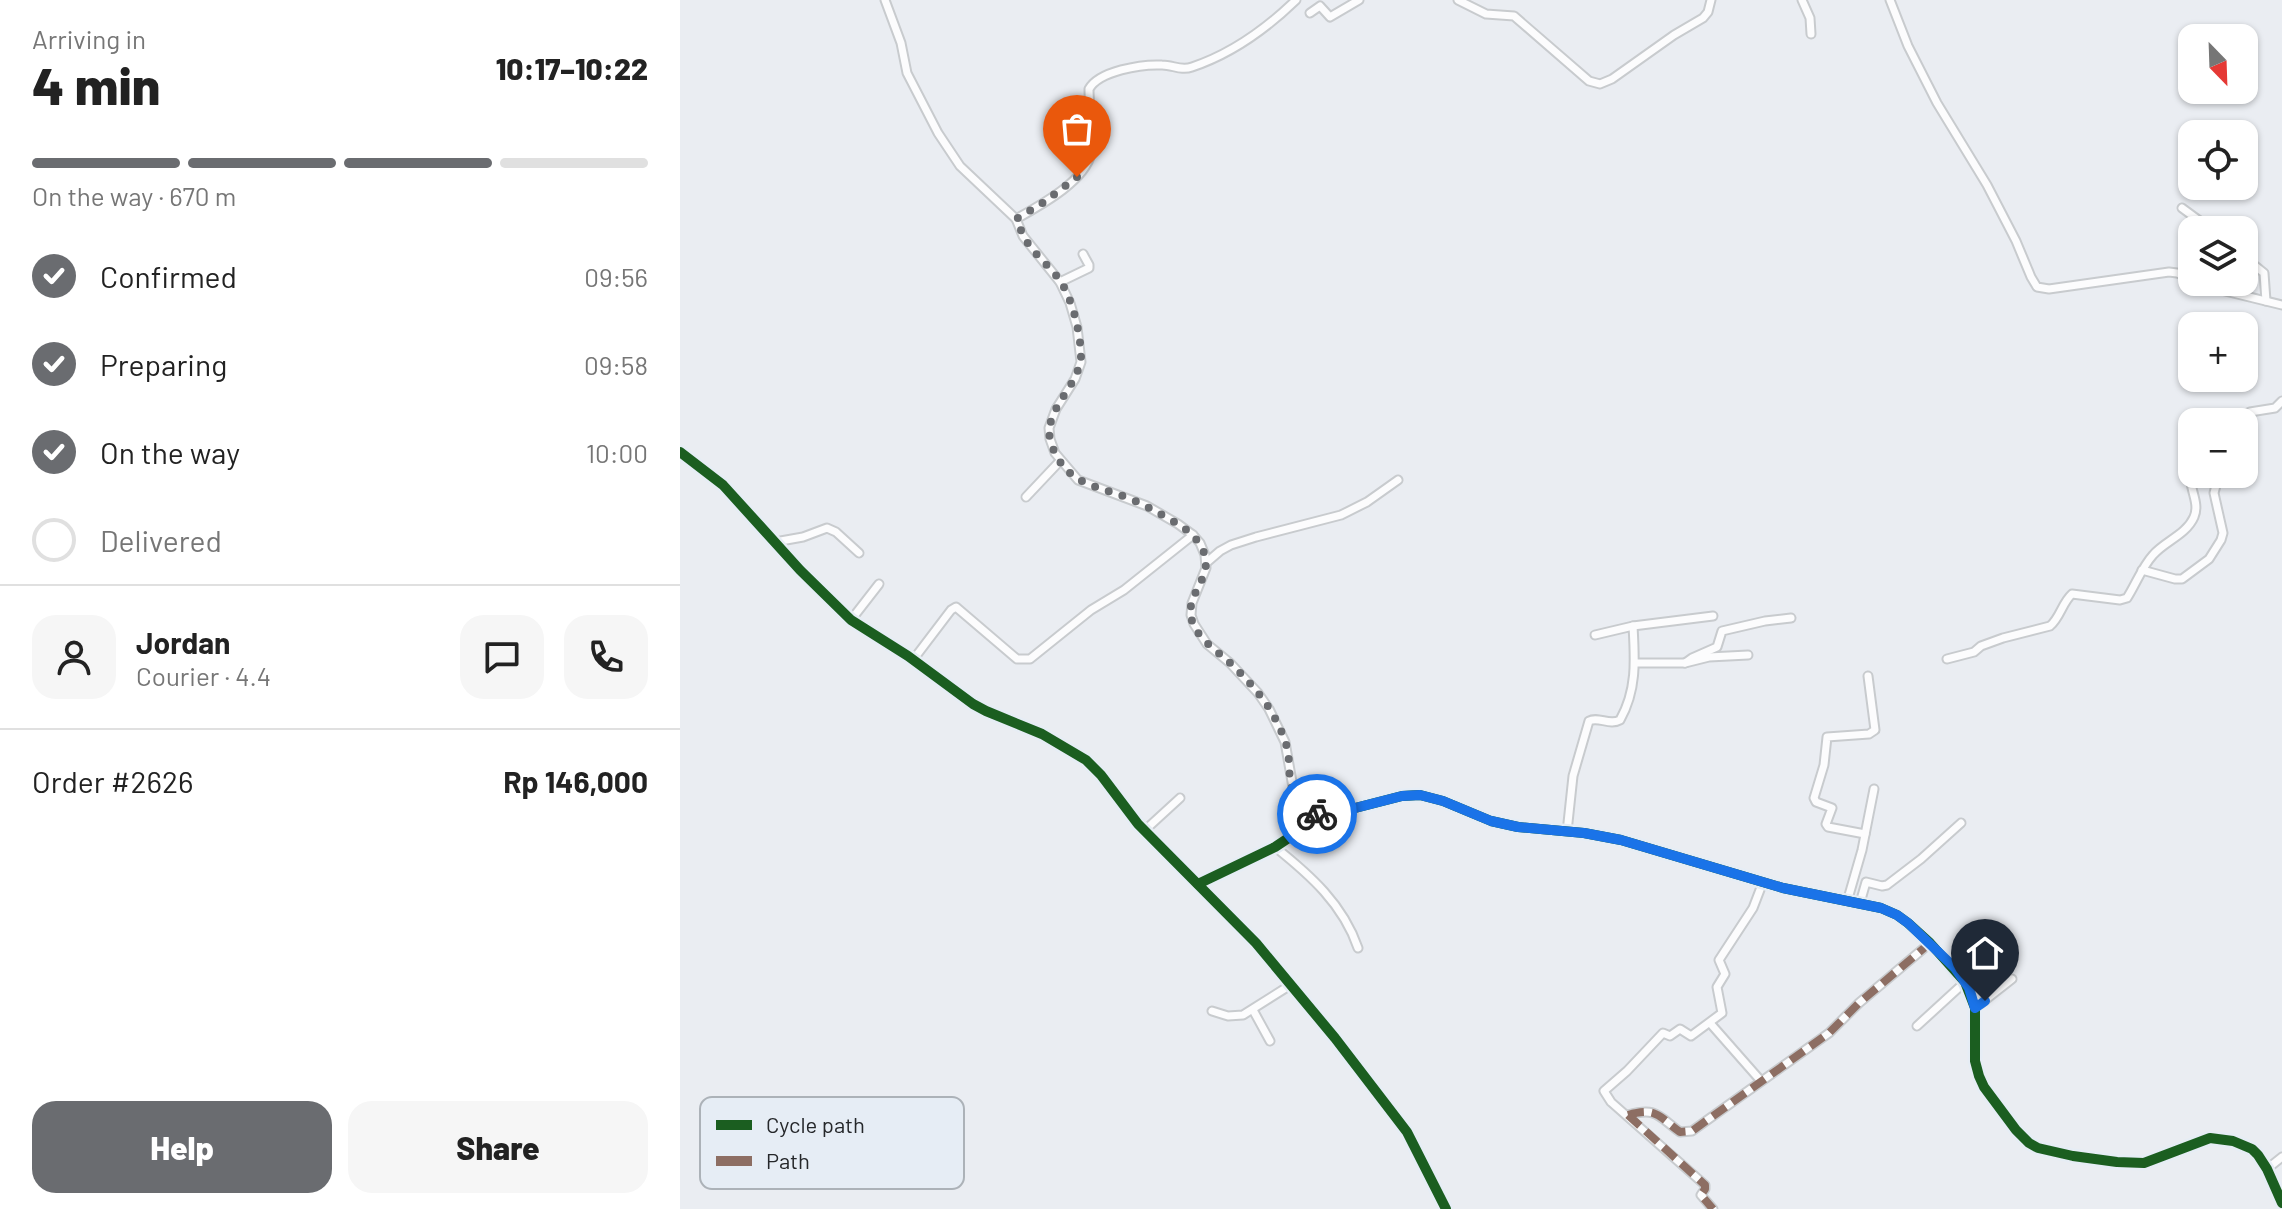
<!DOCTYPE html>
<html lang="en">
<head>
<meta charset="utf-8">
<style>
	:root { --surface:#fff; --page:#f6f6f6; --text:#222; --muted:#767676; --line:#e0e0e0; --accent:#6a6c70 }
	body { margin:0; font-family:Barlow,sans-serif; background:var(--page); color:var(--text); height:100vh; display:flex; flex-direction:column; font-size:30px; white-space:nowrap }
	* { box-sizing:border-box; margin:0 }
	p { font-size:26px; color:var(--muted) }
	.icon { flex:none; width:44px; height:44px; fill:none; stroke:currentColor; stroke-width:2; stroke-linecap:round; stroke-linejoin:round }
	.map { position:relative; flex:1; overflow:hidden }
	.sheet { display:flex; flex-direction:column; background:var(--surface); width:680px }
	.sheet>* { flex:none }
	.needle { width:52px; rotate:157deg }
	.tools { position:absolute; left:1498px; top:24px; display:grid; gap:16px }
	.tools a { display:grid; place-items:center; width:80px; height:80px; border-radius:16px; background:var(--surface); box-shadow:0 2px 6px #0004; font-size:40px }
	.pin { position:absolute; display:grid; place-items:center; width:68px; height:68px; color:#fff; margin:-82px -34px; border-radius:50% 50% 50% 0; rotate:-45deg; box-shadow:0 0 8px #0007 }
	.pin .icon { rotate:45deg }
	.courier { position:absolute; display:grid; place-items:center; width:80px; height:80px; margin:-40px; border:6px solid #1a73e8; border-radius:50%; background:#fff; color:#222; box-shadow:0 2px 10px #0007 }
	.head em { font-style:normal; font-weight:800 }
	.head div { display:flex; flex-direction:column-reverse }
	.head { display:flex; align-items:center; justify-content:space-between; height:136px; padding:0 32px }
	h1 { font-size:52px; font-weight:800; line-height:60px }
	.bar { display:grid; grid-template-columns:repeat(4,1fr); gap:12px 8px; align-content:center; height:96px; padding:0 32px }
	.bar i { height:10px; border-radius:6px; background:var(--line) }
	.bar .on { background:var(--accent) }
	.bar p { grid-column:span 4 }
	.line { display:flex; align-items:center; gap:20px; padding:0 32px; border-top:2px solid var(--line) }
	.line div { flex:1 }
	.round { display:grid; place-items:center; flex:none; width:84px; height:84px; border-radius:24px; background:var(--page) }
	ol { padding:0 32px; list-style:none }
	li { display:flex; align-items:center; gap:24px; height:88px }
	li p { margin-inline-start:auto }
	li .icon { padding:8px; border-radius:50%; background:var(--accent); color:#fff; stroke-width:4 }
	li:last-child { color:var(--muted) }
	li i { width:44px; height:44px; border:4px solid var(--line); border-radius:50% }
	.button { display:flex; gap:16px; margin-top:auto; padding:16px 32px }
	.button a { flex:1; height:92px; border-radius:24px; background:var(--accent); color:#fff; font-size:32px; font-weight:800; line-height:92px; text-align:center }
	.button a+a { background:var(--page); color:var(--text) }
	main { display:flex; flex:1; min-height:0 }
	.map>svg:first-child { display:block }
</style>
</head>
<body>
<main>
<section class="sheet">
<div class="head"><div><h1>4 min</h1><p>Arriving in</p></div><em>10:17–10:22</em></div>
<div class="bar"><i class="on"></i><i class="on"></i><i class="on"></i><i></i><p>On the way · 670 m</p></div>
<ol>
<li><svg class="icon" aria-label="check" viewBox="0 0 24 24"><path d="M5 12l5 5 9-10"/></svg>Confirmed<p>09:56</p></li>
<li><svg class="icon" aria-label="check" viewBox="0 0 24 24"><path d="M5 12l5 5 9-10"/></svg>Preparing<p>09:58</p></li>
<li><svg class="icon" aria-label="check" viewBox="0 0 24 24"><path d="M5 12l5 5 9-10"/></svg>On the way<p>10:00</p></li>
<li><i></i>Delivered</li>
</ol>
<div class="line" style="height:144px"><a class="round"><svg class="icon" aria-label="person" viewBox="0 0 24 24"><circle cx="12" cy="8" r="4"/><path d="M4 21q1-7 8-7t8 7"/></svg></a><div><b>Jordan</b><p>Courier · 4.4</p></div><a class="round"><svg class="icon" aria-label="chat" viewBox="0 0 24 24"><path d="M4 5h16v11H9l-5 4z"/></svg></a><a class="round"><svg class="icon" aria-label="phone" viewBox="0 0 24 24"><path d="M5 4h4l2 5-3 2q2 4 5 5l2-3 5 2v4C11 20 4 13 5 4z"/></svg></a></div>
<div class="line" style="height:104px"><div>Order #2626</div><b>Rp 146,000</b></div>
<div class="button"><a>Help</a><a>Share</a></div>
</section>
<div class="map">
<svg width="1602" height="1209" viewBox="0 0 1602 1209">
	<rect width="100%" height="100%" fill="#eaedf2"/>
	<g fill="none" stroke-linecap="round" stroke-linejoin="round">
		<g stroke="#c8cbce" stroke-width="11">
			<g id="minor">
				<path d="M205 0 221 43 227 73 258 133 280 166 336 219 343 236 380 282 390 303 397 327 401 362 395 379 376 409 369 428 370 439 375 453 398 480 467 506 498 524 513 535 520 543 525 555 526 568 512 603 511 615 514 624 527 644 550 663 578 693 589 709 605 742 614 793 621 802 640 817"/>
				<path d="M778 0 806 14 834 16 909 81 920 84 932 79 994 35 1023 18 1028 12 1031 0"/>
				<path d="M1122 0 1130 18 1131 34"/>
				<path d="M1210 0 1228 46 1257 103 1307 185 1336 241 1351 277 1357 287 1369 289 1489 272 1497 273 1512 279"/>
				<path d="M630 13 640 6 650 17 679 0"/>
				<path d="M1502 208 1532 230"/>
				<path d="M336 219C359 206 406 181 411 153 414 133 409 110 409 89 419 71 461 64 482 65 493 65 501 71 512 67 551 54 587 28 616 0"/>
				<path d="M1564 257 1584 273 1586 301"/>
				<path d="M380 282 409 268V265L403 254"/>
				<path d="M1518 282 1541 290 1602 305"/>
				<path d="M1547 422 1570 412 1595 408 1602 401"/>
				<path d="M0 452 43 485 120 570 171 620 228 656 293 704 306 711 362 734 406 760 421 775 458 824 576 943 655 1038 727 1132 766 1209"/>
				<path d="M346 497 380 461"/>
				<path d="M95 542 123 537 147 528 156 532 179 553"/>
				<path d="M526 563 540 551 551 545 576 537 661 515 687 502 718 480"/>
				<path d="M1462 570 1495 579H1502L1529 559 1541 540 1543 533 1534 493 1539 474"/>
				<path d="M171 620 199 584"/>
				<path d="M915 635 953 626 1033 616"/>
				<path d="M1267 659 1294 652 1301 646 1323 638 1370 626C1380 618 1382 603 1392 594L1440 600 1447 598C1456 584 1462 567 1473 555 1485 541 1506 535 1514 517 1521 501 1506 486 1512 469"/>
				<path d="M233 660 271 610 276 607 337 659H350L411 610 444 590 513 535"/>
				<path d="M955 663H1005L1029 657 1068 655"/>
				<path d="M1005 663 1012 658 1037 647 1042 631 1085 621 1111 618"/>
				<path d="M464 831 500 798"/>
				<path d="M887 832 893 776 909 721C918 716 930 726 940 720 957 690 955 660 953 626"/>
				<path d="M1185 834 1148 827 1146 824 1152 808 1136 802 1134 798 1144 765 1147 737 1189 734 1195 730 1188 676"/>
				<path d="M595 847C630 875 663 904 678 948"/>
				<path d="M518 884 595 847 640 817 722 796 740 795 763 801 811 821 838 827 904 833 941 840 1103 888 1201 908 1217 915 1228 923 1250 943 1285 982 1295 1008V1061L1299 1076 1304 1087 1336 1130 1349 1143 1358 1148 1393 1156 1437 1162 1464 1163 1530 1138 1553 1141 1572 1149 1578 1155 1587 1169 1602 1203"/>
				<path d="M1167 902 1182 850 1194 789"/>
				<path d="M1180 903 1186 882 1202 886 1207 885 1241 859 1281 823"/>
				<path d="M1295 1008 1332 979"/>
				<path d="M573 1010 590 1041"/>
				<path d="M532 1011 548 1016 563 1015 612 984"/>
				<path d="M1030 1023 1081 1081"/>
				<path d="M1237 1026 1285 982"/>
				<path d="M948 1115C977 1107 978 1116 1000 1132L1012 1131 1149 1033 1179 1003 1250 943"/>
				<path d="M1587 1169 1602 1157"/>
				<path d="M1033 1209 1021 1195 1025 1189V1185L931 1102 924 1091 947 1071 983 1033 990 1036 1000 1029 1011 1036 1042 1013 1037 987 1045 974 1039 960 1073 908 1083 882"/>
			</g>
		</g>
		<use href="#minor" stroke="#fcfcfd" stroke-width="7"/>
		<g stroke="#8d6e63" stroke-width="8" stroke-dasharray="16 8" stroke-linecap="butt">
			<path d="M948 1115C977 1107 978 1116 1000 1132L1012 1131 1149 1033 1179 1003 1250 943"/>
			<path d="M948 1115 1025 1185V1189L1021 1195 1033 1209"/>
		</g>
		<g stroke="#e6edf5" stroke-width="15">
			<g id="cycleway">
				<path d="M0 452 43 485 120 570 171 620 228 656 293 704 306 711 362 734 406 760 421 775 458 824 576 943 655 1038 727 1132 766 1209"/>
				<path d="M518 884 595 847 640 817 722 796 740 795 763 801 811 821 838 827 904 833 941 840 1103 888 1201 908 1217 915 1228 923 1250 943 1285 982 1295 1008V1061L1299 1076 1304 1087 1336 1130 1349 1143 1358 1148 1393 1156 1437 1162 1464 1163 1530 1138 1553 1141 1572 1149 1578 1155 1587 1169 1602 1203"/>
			</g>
		</g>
		<use href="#cycleway" stroke="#1b5e20" stroke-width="10"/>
	</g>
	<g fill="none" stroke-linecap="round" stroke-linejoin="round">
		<path stroke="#6a6c70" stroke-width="8" stroke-dasharray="0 14.4" d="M397 177 364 202 336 219C341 230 345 241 353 250 362 261 373 270 381 282 393 302 399 328 401 352 403 386 358 411 372 446 387 485 415 485 448 498 463 504 477 512 491 520 502 526 512 533 519 543 540 574 506 590 511 617 515 637 535 649 549 662 564 676 578 691 589 708 597 721 605 737 608 752 610 765 608 782 614 794 618 803 629 809 637 814"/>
		<path stroke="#1a73e8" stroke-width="10" d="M637 814 640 817 722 796 740 795 763 801 811 821 838 827 904 833 941 840 1103 888 1201 908 1217 915 1228 923 1275 968 1289 988 1295 1008 1305 1001"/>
	</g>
	<rect x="20" y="1097" width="264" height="92" rx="12" fill="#e6edf5" stroke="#acb2b8" stroke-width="2"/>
	<rect x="36" y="1120" width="36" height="10" fill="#1b5e20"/>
	<rect x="36" y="1156" width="36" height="10" fill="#8d6e63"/>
	<g font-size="22" fill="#25272a">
		<text x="86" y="1133">Cycle path</text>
		<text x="86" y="1169">Path</text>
	</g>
</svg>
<div class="tools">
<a><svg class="needle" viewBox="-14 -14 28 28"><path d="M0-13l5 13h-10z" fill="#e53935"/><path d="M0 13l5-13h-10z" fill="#767676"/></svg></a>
<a><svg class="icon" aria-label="locate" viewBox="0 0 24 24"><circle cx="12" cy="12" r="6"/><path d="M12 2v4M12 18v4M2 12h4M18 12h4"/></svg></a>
<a><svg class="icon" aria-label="layers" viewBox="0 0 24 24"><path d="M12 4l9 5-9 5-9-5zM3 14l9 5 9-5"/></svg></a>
<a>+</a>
<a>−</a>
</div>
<div class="pin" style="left:397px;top:177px;background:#ea580c"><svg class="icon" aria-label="bag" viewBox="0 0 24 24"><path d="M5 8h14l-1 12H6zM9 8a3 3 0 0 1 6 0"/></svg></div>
<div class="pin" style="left:1305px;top:1001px;background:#1f2937"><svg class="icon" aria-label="home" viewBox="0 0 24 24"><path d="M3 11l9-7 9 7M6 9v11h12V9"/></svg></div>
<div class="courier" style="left:637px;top:814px"><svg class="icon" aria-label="bike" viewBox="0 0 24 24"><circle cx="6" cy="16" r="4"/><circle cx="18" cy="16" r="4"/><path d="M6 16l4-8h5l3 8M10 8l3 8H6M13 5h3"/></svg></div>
</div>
</main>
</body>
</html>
